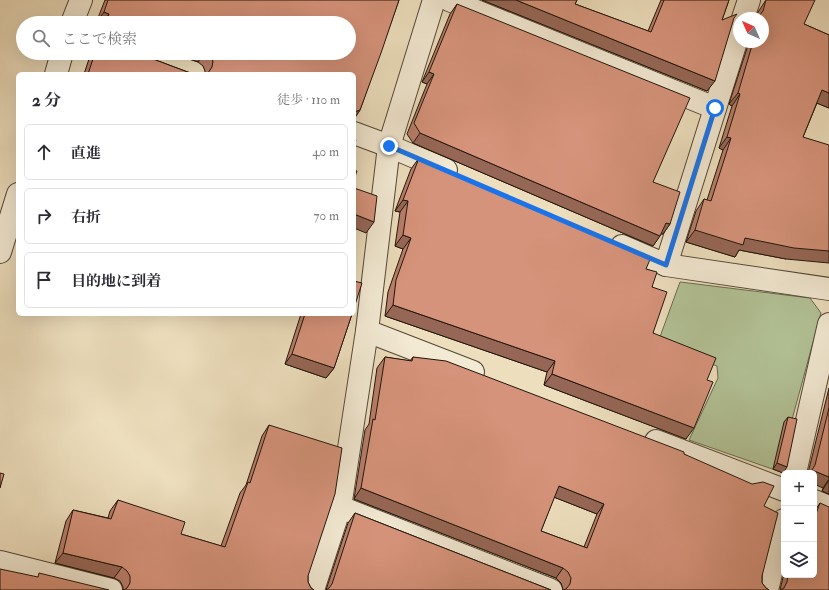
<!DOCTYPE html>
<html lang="ja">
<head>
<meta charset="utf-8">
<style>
  :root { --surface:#fff; --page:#f2f2f3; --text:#2b2b33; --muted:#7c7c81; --line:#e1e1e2 }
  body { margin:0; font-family:"IM FELL Double Pica","Noto Serif JP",serif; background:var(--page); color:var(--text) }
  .controls { position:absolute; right:12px; bottom:12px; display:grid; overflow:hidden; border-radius:6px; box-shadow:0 4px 16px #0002 }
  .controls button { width:36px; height:36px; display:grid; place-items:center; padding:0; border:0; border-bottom:1px solid var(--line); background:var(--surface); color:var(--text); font:20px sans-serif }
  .compass { position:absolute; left:733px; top:12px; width:36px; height:36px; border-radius:50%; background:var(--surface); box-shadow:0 4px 16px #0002; rotate:315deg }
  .stop { position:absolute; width:12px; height:12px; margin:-9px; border:3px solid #1a73e8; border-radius:50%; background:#fff }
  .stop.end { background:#1a73e8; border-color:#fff; box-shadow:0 1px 4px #0008 }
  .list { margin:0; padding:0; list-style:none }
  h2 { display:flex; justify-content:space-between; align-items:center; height:52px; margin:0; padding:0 16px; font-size:17px }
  h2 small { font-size:13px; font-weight:400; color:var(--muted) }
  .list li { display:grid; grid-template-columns:26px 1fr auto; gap:12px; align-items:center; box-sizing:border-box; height:56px; margin:0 8px 8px; padding:0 8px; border:1px solid var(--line); border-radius:6px }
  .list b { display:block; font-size:15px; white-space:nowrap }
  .list em { font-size:13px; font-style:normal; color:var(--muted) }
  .icon { flex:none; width:22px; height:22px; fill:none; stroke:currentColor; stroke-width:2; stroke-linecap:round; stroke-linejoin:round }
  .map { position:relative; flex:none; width:829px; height:590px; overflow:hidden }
  .search { position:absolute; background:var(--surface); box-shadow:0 4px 16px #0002; left:16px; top:16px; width:340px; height:44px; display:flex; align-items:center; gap:10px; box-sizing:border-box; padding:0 14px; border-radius:22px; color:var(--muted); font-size:15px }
  .panel { position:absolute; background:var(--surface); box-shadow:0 4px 16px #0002; left:16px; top:72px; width:340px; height:244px; border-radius:6px }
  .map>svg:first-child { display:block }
  .green { fill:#b2c296; stroke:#696c50 }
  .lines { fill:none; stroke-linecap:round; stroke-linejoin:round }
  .minor-casing { stroke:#534738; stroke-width:24 }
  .minor { stroke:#f3ead4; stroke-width:22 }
  .wall { fill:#b87e6a; stroke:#20150b; fill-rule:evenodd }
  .shaded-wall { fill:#966756; stroke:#20150b }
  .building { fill:#d6937b; stroke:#20150b; fill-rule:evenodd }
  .route { stroke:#1a73e8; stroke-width:5 }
</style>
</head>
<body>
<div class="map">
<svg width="829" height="590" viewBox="0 0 829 590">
  <rect width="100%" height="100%" fill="#eddebd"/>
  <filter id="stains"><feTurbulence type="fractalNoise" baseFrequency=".005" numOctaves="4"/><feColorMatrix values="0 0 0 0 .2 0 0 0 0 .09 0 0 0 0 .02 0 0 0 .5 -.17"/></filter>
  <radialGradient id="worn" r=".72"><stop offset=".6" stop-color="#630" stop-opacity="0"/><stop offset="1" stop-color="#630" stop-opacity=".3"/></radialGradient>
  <path class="green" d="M680,282L810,298L821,313L778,471L689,440L718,378L717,366L657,345Z"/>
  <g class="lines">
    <g class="minor-casing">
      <g id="minor">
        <path d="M449,0L715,108"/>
        <path d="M743,18L749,0"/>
        <path d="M72,23L81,0"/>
        <path d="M56,74L62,53"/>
        <path d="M354,133L389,146L446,170"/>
        <path d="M622,246L666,265L829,289"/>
        <path d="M0,252L18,194"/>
        <path d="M666,265L739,32"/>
        <path d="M367,331L473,372"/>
        <path d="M656,441L784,490"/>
        <path d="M795,473L829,324"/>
        <path d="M814,501L829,507"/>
        <path d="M340,507L551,590"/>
        <path d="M0,562L111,590"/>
        <path d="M313,590L340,507L367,331L389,146L434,0"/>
        <path d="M767,590L784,520"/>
      </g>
    </g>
    <use href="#minor" class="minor"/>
  </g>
  <g class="wall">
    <path d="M105,0H399L360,110L354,119V74H205V71L203,66L198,62L172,53H349V23H96Z"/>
    <path d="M482,0H577L575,4L648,31L661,0H729L722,20L707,91Z"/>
    <path d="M766,0L804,24L829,35V108L817,103L803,137L786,259L739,250L735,257L686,242L696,211L704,199L707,200L723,150L719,148L732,106L729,104L749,42H763V18H756L758,12Z"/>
    <path d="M457,4L653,182L670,224L663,234H661L653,246L413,143L407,134L427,84L422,82L450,14Z"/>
    <path d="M91,53H137L193,74H84Z"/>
    <path d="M419,158L646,269L652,287L653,333L707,380L686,439L544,385L547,372L385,316L388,292L403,249L395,246L400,212L395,211L411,169Z"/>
    <path d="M301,314H352L334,368L326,378L285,364Z"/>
    <path d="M385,357L410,361L413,357L684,454L764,506L762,583L766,588L769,590H563V589L561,583L556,578L354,499L365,430L369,424L377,368ZM554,497L597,514L584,547L541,531Z"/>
    <path d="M829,388V494L822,491L823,488L814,473H808Z"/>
    <path d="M788,417L783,473L773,469L784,422Z"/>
    <path d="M269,425L308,576V582L311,588L314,590H123V587L120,581L114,578L55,563L66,521L73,510L108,518L110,511L118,500L181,534L221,546L240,493L246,485L262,436Z"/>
    <path d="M820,503L829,590H780L784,573V575H814V512Z"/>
    <path d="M355,513L551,590H326L348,523Z"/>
  </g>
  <g class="shaded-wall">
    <path d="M482,0H516L715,81L707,91Z"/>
    <path d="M104,12L109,14L102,23H96Z"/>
    <path d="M172,53H204L198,62Z"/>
    <path d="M429,72L434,74L427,84L422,82Z"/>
    <path d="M822,90L829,93V108L814,102Z"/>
    <path d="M738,93L740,94L732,106L729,104Z"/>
    <path d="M360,110L354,119V112Z"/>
    <path d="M420,133L660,236L653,246L413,143Z"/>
    <path d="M727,137L731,138L723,150L719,148Z"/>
    <path d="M403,200L408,201L400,212L395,211Z"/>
    <path d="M354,214L374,222L366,233L354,228Z"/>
    <path d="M666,223L670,224L663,234L659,233Z"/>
    <path d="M695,230L829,251V263L786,259L739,250L735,257L686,242Z"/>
    <path d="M403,235L411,238L403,249L395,246Z"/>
    <path d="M393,305L555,361L547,372L385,316Z"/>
    <path d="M292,354L334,368L326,378L285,364Z"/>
    <path d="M552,374L694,428L686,439L544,385Z"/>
    <path d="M777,463L787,467L783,473L773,469Z"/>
    <path d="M812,470L829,477V479L823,488L814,484V473H810Z"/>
    <path d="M829,480V494L822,491Z"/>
    <path d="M559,486L604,504L597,514L551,496Z"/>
    <path d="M361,488L563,568L556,578L354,499Z"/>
    <path d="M63,553L122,567L114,578L55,563Z"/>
  </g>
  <g class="building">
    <path d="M108,0H399L381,53L360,110L354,112V74H206L208,73L212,67L213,61L210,56L207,53H349V23H106L109,14L104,12Z"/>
    <path d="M516,0H577L575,4L651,32L664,0H729L722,20L737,14L734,18L715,81Z"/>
    <path d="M766,0H815L804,24L829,35V93L822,90L803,137L829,145V251L794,248L745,238L743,245L695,230L704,199L711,201L731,138L727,137L740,94L738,93L753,42H763V18H759V16L763,11Z"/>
    <path d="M457,4L690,98L653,182L680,192L670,224L666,223L660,236L420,133L414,123L434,74L429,72Z"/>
    <path d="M95,53H137L193,74H88Z"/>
    <path d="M354,139L356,140L354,145Z"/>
    <path d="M419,158L651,257L646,269L657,272L652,287L667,292L653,333L716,358L707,380L713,382L694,428L552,374L555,361L393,305L396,280L411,238L403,235L408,201L403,200Z"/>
    <path d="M354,170L357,171L354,179Z"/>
    <path d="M354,188L377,196L374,222L354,214Z"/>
    <path d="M354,281L362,283L354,308Z"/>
    <path d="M305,314H352L334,368L292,354Z"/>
    <path d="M385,357L412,361L413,357L446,361L684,452V454L752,484L763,482L774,486L764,506L778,513L762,576V583L766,588L769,590H564L566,589L570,584L571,578L568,572L563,568L361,488L373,419L375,420ZM559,486L604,504L587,548L541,531Z"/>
    <path d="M829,408V477L812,470L815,465Z"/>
    <path d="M788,417L797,419L787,467L777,463Z"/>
    <path d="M269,425L342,448L335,494L308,576V582L311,588L314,590H124L127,588L130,583V576L127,571L122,567L63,553L73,510L111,519L118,500L185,522L181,534L225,547L248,482L250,483Z"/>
    <path d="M0,473L4,474L0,488Z"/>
    <path d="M820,503L829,507V590H780L784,588L787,582L788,575H814V519Z"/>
    <path d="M355,513L551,590H326L329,588L332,584Z"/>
    <path d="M0,569L38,577L39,573L109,590H0Z"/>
  </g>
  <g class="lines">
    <path class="route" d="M389,146L666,265L715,108"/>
  </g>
  <rect width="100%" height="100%" filter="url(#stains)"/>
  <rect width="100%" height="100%" fill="url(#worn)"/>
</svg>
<div class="controls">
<button>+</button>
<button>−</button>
<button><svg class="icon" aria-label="layers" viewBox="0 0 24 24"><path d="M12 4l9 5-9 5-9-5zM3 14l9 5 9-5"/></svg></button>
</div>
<svg class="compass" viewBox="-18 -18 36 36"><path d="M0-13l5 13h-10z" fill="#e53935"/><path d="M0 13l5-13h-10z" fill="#7c7c81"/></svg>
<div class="stop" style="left:715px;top:108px"></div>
<div class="stop end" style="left:389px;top:146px"></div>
<div class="search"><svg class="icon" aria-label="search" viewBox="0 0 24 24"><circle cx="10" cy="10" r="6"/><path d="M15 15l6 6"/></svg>ここで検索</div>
<section class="panel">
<h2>2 分<small>徒歩 · 110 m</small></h2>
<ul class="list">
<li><svg class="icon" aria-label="ahead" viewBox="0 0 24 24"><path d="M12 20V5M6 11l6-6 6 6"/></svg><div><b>直進</b></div><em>40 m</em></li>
<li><svg class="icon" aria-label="right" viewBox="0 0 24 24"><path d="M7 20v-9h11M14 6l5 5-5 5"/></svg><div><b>右折</b></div><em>70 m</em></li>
<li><svg class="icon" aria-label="arrive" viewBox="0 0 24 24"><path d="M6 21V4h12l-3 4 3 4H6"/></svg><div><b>目的地に到着</b></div></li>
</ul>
</section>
</div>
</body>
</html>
